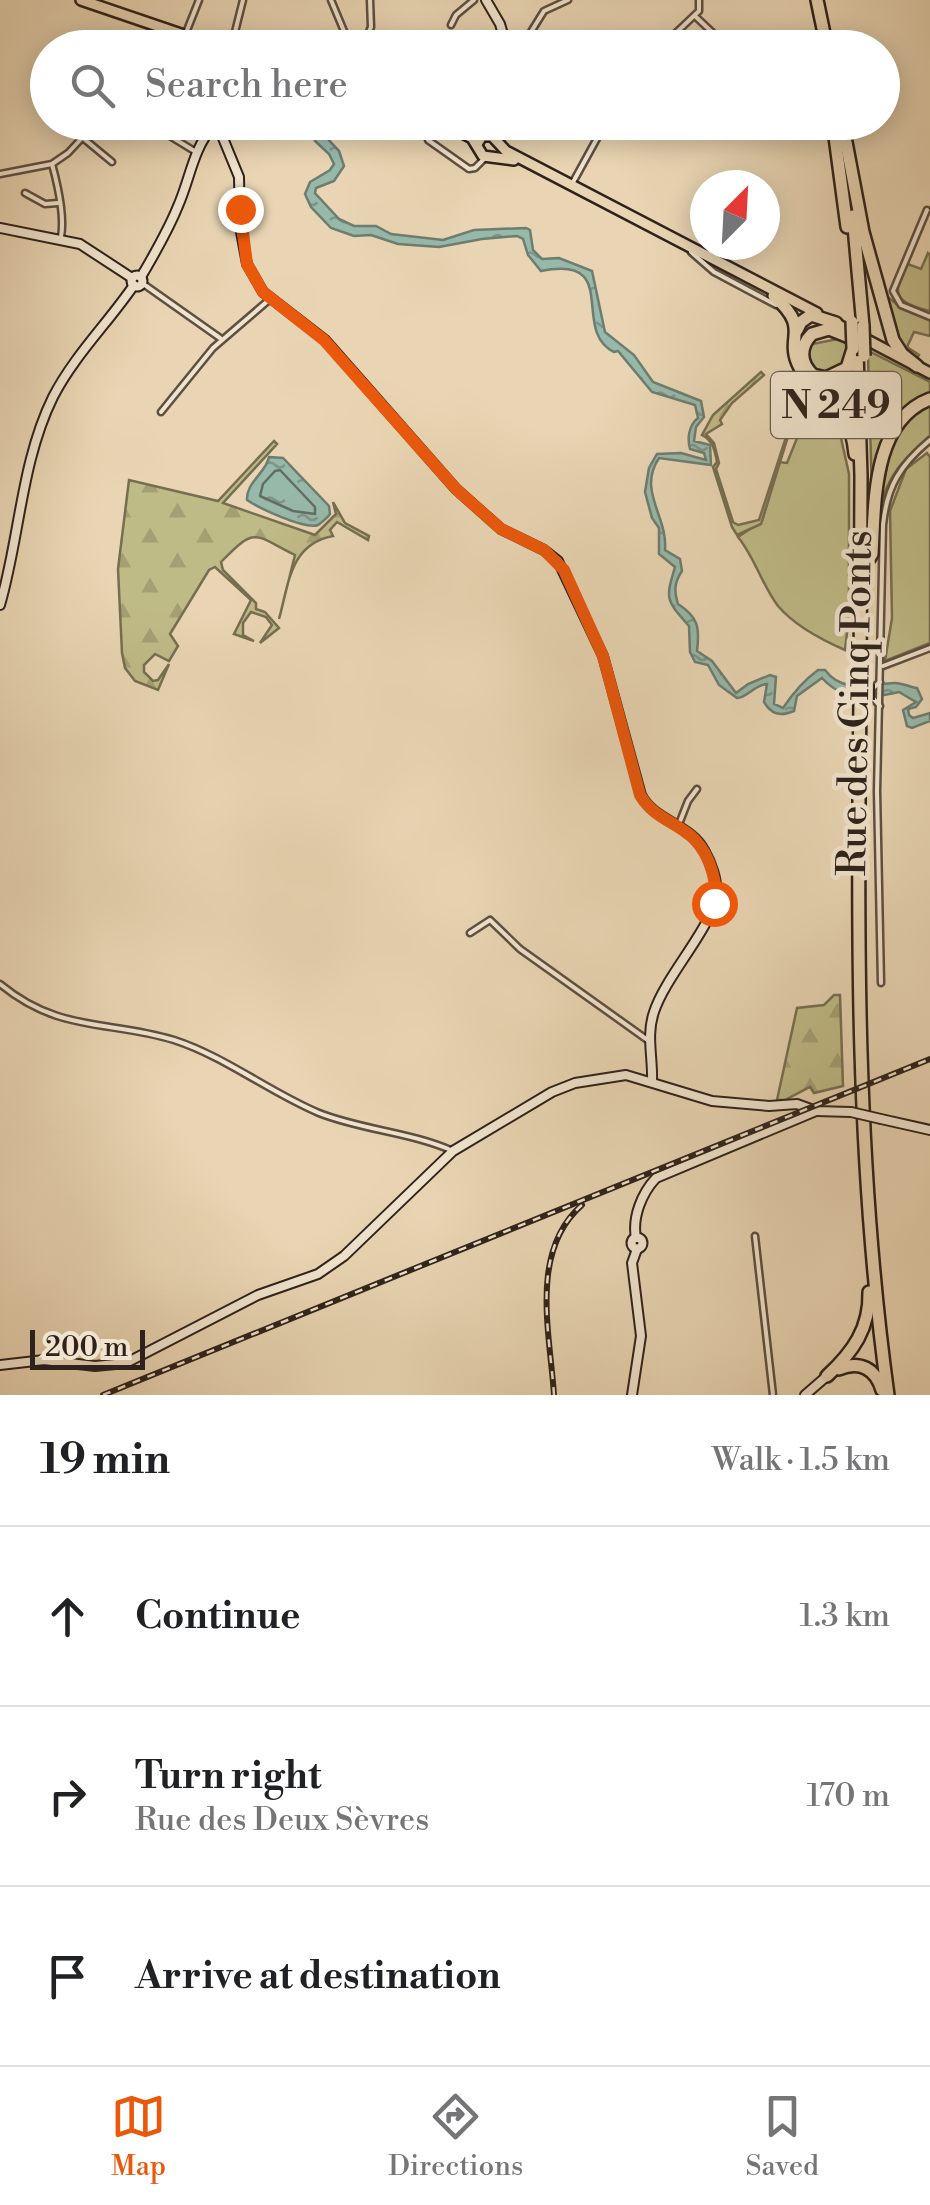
<!DOCTYPE html>
<html lang="en">
<head>
<meta charset="utf-8">
<style>
  :root { --surface:#fff; --page:#f2f2f2; --text:#202124; --muted:#757577; --line:#e0e0e0; --accent:#ea580c }
  body { margin:0; font-family:"Libre Bodoni",serif; background:var(--page); color:var(--text) }
  .compass { position:absolute; left:690px; top:170px; width:90px; height:90px; border-radius:50%; background:var(--surface); box-shadow:0 5px 25px #0003; rotate:24deg }
  .scale { position:absolute; left:30px; bottom:25px; width:115px; box-sizing:border-box; padding-left:10px; border:5px solid #2e221b; border-top:0; font-size:28px; line-height:35px; white-space:nowrap; color:#2e221b; -webkit-text-stroke:8px #f1e4ce; paint-order:stroke }
  .stop { position:absolute; width:30px; height:30px; margin:-22px; border:8px solid #ea580c; border-radius:50%; background:#fff }
  .stop.end { background:#ea580c; border-color:#fff; box-shadow:0 2px 10px #0008 }
  .list { margin:0; padding:0; list-style:none }
  h2 { display:flex; justify-content:space-between; align-items:center; height:130px; margin:0; padding:0 40px; font-size:42px }
  h2 small { font-size:32px; font-weight:400; color:var(--muted) }
  .list li { display:grid; grid-template-columns:65px 1fr auto; gap:30px; align-items:center; box-sizing:border-box; height:180px; padding:0 40px; border-top:2px solid var(--line) }
  .list b { display:block; font-size:38px; white-space:nowrap }
  .list p { margin:0; font-size:32px; white-space:nowrap; color:var(--muted) }
  .list em { font-size:32px; font-style:normal; color:var(--muted) }
  .icon { flex:none; width:55px; height:55px; fill:none; stroke:currentColor; stroke-width:2; stroke-linecap:round; stroke-linejoin:round }
  .map { position:relative; flex:none; width:930px; height:1395px; overflow:hidden }
  .search { position:absolute; background:var(--surface); box-shadow:0 5px 25px #0003; left:30px; right:30px; top:30px; height:110px; display:flex; align-items:center; gap:25px; box-sizing:border-box; padding:0 35px; border-radius:55px; color:var(--muted); font-size:38px }
  .sheet { height:670px; background:var(--surface) }
  nav { display:flex; justify-content:space-around; align-items:center; box-sizing:border-box; height:140px; border-top:2px solid var(--line); background:var(--surface); font-size:28px; color:var(--muted) }
  nav a { display:grid; justify-items:center; gap:5px }
  nav .on { color:var(--accent) }
  .map>svg:first-child { display:block }
  .grass { fill:#bfbb87; stroke:#766e51; stroke-width:2.5 }
  .forest { fill:url(#forest-firs); stroke:#766e51; stroke-width:2.5 }
  .water { fill:url(#water-ripples); stroke:#6d7d71; stroke-width:2.5 }
  .lines { fill:none; stroke-linecap:round; stroke-linejoin:round }
  .shore { stroke:#626e62; stroke-width:2.5 }
  .street-casing { stroke:#5d4f41; stroke-width:9 }
  .secondary-casing { stroke:#2e221b; stroke-width:12 }
  .primary-casing { stroke:#2e221b; stroke-width:14 }
  .highway-casing { stroke:#2e221b; stroke-width:16 }
  .street { stroke:#f1e4ce; stroke-width:4 }
  .secondary { stroke:#f1e4ce; stroke-width:8 }
  .primary { stroke:#e9d5b3; stroke-width:9 }
  .highway { stroke:#e9d5b3; stroke-width:11 }
  .rail-casing { stroke:#2e221b; stroke-width:6 }
  .rail { stroke:#f1e4ce; stroke-width:2.5; stroke-dasharray:8; stroke-linecap:butt }
  .secondary-bridge-casing { stroke:#2e221b; stroke-width:12; stroke-linecap:butt }
  .highway-bridge-casing { stroke:#2e221b; stroke-width:16; stroke-linecap:butt }
  .secondary-bridge { stroke:#f1e4ce; stroke-width:8 }
  .highway-bridge { stroke:#e9d5b3; stroke-width:11 }
  .route { stroke:#ea580c; stroke-width:12 }
  .labels { text-anchor:middle; stroke-width:9; stroke-linejoin:round; paint-order:stroke }
  .shield { fill:#f1e4ce; stroke:#685c51; stroke-width:2.5 }
  .shield-label { font-size:38px; font-weight:bold; fill:#2e221b }
  .street-label { font-size:40px; fill:#2e221b; stroke:#f1e4ce }
</style>
</head>
<body>
<div class="map">
<svg width="930" height="1395" viewBox="0 0 930 1395">
  <defs>
    <pattern id="forest-firs" width="22" height="20" patternUnits="userSpaceOnUse" patternTransform="scale(2.5)"><rect width="22" height="20" fill="#bfbb87"/><path d="M5 1l3.5 6h-7zM16 11l3.5 6h-7z" fill="#a4a074"/></pattern>
    <pattern id="water-ripples" width="26" height="14" patternUnits="userSpaceOnUse" patternTransform="scale(2.5)"><rect width="26" height="14" fill="#97b9aa"/><path d="M2 4q2-2 4 0t4 0M15 11q2-2 4 0t4 0" fill="none" stroke="#7c968a"/></pattern>
  </defs>
  <rect width="100%" height="100%" fill="#e9d5b3"/>
  <filter id="stains"><feTurbulence type="fractalNoise" baseFrequency=".002" numOctaves="4"/><feColorMatrix values="0 0 0 0 .2 0 0 0 0 .09 0 0 0 0 .02 0 0 0 .5 -.17"/></filter>
  <radialGradient id="worn" r=".72"><stop offset=".6" stop-color="#630" stop-opacity="0"/><stop offset="1" stop-color="#630" stop-opacity=".3"/></radialGradient>
  <g class="grass">
    <path d="M928,253L930,255V311C896,303 891,295 905,263L921,269Z"/>
    <path d="M889,298L900,307L930,319V336L914,332L907,347L919,355L916,360L930,369L899,349L885,302Z"/>
    <path d="M843,338L930,382V396L902,413L872,494L868,355C849,362 828,380 810,366L807,345Z"/>
    <path d="M814,396L839,429L849,474V616L845,650C822,640 795,626 778,606C762,585 755,558 738,537L762,521L779,462L787,463Z"/>
    <path d="M930,402V436C903,461 890,471 879,509L891,444L900,424Z"/>
    <path d="M927,453L930,457V643L885,661L892,618L890,511L906,469Z"/>
  </g>
  <g class="forest">
    <path d="M761,372L764,375L732,403L720,420L722,424L706,434L714,443L719,463L716,469L733,522L738,525L759,520L788,431L789,433L761,524L737,535L732,527L713,467L717,462C715,451 713,440 702,435L713,415Z"/>
    <path d="M274,441L277,444L223,503L315,535L336,514L333,502L345,523L369,536L368,540L337,522L330,530L333,536C290,544 289,583 279,619L295,555C254,535 257,525 221,562L223,570L256,603V609L265,612L279,628L260,643L272,625L266,617L251,612L243,623V635L254,641L234,634L251,600L215,567L209,570L170,634L178,646L169,661L155,654L144,665V672L153,681L158,680L169,664L158,690L135,681L125,668L122,653L118,569L129,480L218,501Z"/>
    <path d="M834,995H840L843,1086L814,1093L810,1087L785,1100H777L797,1008L824,1005Z"/>
  </g>
  <g class="water">
    <path d="M315,123H325V136L339,151L344,166L334,181L316,188L315,193L339,219L354,226H376L391,234L443,240L474,230L526,228L530,230L533,250L542,259L559,258L592,271L605,332L634,355L653,382L701,401L704,417L696,427L694,441L710,445L711,465L659,458C637,491 668,516 665,550L680,559L682,571C674,583 674,591 678,604C698,617 700,627 697,651L712,661L736,693L748,684L770,675L776,677L774,704L783,708C793,693 803,681 818,670H825C842,693 868,685 893,683C901,682 909,687 917,688L922,699L916,707L908,709L909,715L913,718L930,713V721L912,728L907,726L903,710L916,702L899,692C869,699 844,702 822,678L797,696L794,711C780,717 771,714 764,702L767,684C754,685 747,698 737,698L719,685L708,665L695,662L690,652L689,626C666,600 665,600 675,567L659,554V528L652,518L645,492L649,468L657,454L681,453L706,460L704,453L690,449C687,438 689,425 698,418L695,405L652,392L618,351L614,352C570,331 622,254 541,271L528,255L523,239L517,236L482,239L439,247L398,244L371,235L354,236L331,228L311,207L305,194L310,182L330,170L334,164L329,154L315,141Z"/>
    <path d="M269,457L283,458L329,506L330,514C329,516 320,524 318,525C305,530 259,508 247,500C246,482 266,473 269,457Z"/>
  </g>
  <g class="lines">
    <path class="shore" d="M280,470L315,507V514L293,511L260,496L263,484L275,471Z"/>
    <g class="street-casing">
      <g id="street">
        <path d="M331,0L351,48"/>
        <path d="M696,17L729,48"/>
        <path d="M451,25L456,15L474,0"/>
        <path d="M627,43L632,48"/>
        <path d="M99,48L102,46"/>
        <path d="M180,48L199,0"/>
        <path d="M231,48L243,0"/>
        <path d="M362,48L371,27L370,0"/>
        <path d="M496,48L506,44"/>
        <path d="M521,48L544,11L568,0"/>
        <path d="M660,48L699,11V0"/>
        <path d="M147,122L196,152"/>
        <path d="M583,122L601,132"/>
        <path d="M83,138L112,162"/>
        <path d="M428,140L469,169L475,168L484,159"/>
        <path d="M52,164C58,186 65,215 61,237"/>
        <path d="M0,174L52,164L68,153L97,122"/>
        <path d="M572,184L606,122"/>
        <path d="M25,193L45,204L58,203"/>
        <path d="M927,210L893,291L901,305L930,317"/>
        <path d="M691,252L714,272L776,305"/>
        <path d="M142,283L220,338"/>
        <path d="M161,412L213,348L270,299"/>
        <path d="M883,666L930,648"/>
        <path d="M880,682L872,689V697L880,706"/>
        <path d="M854,697V689"/>
        <path d="M679,824L688,801L697,789"/>
        <path d="M470,933L490,920L520,949L649,1041"/>
        <path d="M881,983L877,791L883,525C887,486 900,465 930,440"/>
        <path d="M0,984C59,1033 109,1020 174,1040C226,1057 269,1092 319,1113C362,1130 410,1132 453,1151"/>
        <path d="M755,1236L773,1395"/>
      </g>
    </g>
    <g class="secondary-casing">
      <g id="secondary">
        <path d="M486,0L500,24L507,48"/>
        <path d="M218,126L239,177L240,227L247,264L263,292L325,340L456,489L501,529L544,550L558,561L603,656L641,795C654,821 690,824 704,850C711,862 718,881 716,895C712,928 666,975 654,1012C646,1035 653,1058 652,1081"/>
        <path d="M485,135L493,122"/>
        <path d="M0,228L80,244L132,278"/>
        <circle cx="137" cy="281" r="5.5"/>
        <path d="M141,277C155,253 168,231 178,206C190,179 193,149 213,126"/>
        <path d="M0,605C20,536 21,462 53,397C74,356 108,323 134,285"/>
        <path d="M881,1119L930,1130"/>
        <circle cx="637" cy="1243" r="5.5"/>
        <path d="M636,1238C632,1217 642,1193 656,1178L816,1111"/>
        <path d="M0,1365L44,1360L95,1366L126,1363L258,1295L318,1274L344,1256L453,1151L552,1092L575,1083L626,1075L712,1101L769,1106L797,1104L816,1111L851,1112"/>
        <path d="M632,1395L641,1336L632,1263L637,1249"/>
        <path d="M805,1395L827,1376"/>
      </g>
    </g>
    <g class="primary-casing">
      <g id="primary">
        <path d="M81,0L222,48"/>
        <path d="M442,122L472,138L483,156L514,160"/>
        <path d="M477,144L482,136H492L506,151L817,313"/>
        <path d="M831,321L930,373"/>
      </g>
    </g>
    <g class="highway-casing">
      <g id="highway">
        <path d="M817,0L827,48"/>
        <path d="M833,122L847,227"/>
        <path d="M842,137L846,142L863,232L893,340L902,354L917,366"/>
        <path d="M853,216L863,326"/>
        <path d="M774,296C813,331 783,336 800,368C819,403 850,399 855,454"/>
        <path d="M797,330L801,322L811,315L836,323"/>
        <path d="M849,337L829,329L812,334C799,347 800,363 813,375L826,378L847,368L853,349"/>
        <path d="M857,352L861,476L860,684"/>
        <path d="M869,559L872,554C875,503 872,421 930,399"/>
        <path d="M860,700C857,933 856,1164 888,1395"/>
        <path d="M839,1369C860,1360 876,1369 882,1390"/>
        <path d="M827,1376C853,1352 870,1328 869,1292"/>
      </g>
    </g>
    <use href="#street" class="street"/>
    <use href="#secondary" class="secondary"/>
    <use href="#primary" class="primary"/>
    <use href="#highway" class="highway"/>
    <g class="rail-casing">
      <g id="rail">
        <path d="M103,1395L930,1059"/>
        <path d="M554,1395C550,1333 529,1251 582,1205"/>
      </g>
    </g>
    <use href="#rail" class="rail"/>
    <g class="secondary-bridge-casing">
      <path id="secondary-bridge" d="M851,1112L881,1119"/>
    </g>
    <g class="highway-bridge-casing">
      <g id="highway-bridge">
        <path d="M852,322L853,349"/>
        <path d="M863,326L864,356"/>
        <path d="M867,700V684"/>
      </g>
    </g>
    <use href="#secondary-bridge" class="secondary-bridge"/>
    <use href="#highway-bridge" class="highway-bridge"/>
  </g>
  <g class="lines">
    <path class="route" d="M240,209L247,264L263,292L324,340L456,489L501,529L544,550L564,570L603,656L640,795C660,829 697,820 712,871C715,882 717,891 714,903"/>
  </g>
  <g class="labels">
    <rect class="shield" x="771" y="372" width="130" height="66" rx="8"/>
    <g class="shield-label">
      <text x="836" y="418">N 249</text>
    </g>
    <g class="street-label">
      <text transform="translate(854 703) rotate(-89)" y="14">Rue des Cinq Ponts</text>
    </g>
  </g>
  <rect width="100%" height="100%" filter="url(#stains)"/>
  <rect width="100%" height="100%" fill="url(#worn)"/>
</svg>
<svg class="compass" viewBox="-18 -18 36 36"><path d="M0-13l5 13h-10z" fill="#e53935"/><path d="M0 13l5-13h-10z" fill="#757577"/></svg>
<div class="scale">200 m</div>
<div class="stop" style="left:714px;top:903px"></div>
<div class="stop end" style="left:240px;top:209px"></div>
<div class="search"><svg class="icon" aria-label="search" viewBox="0 0 24 24"><circle cx="10" cy="10" r="6"/><path d="M15 15l6 6"/></svg>Search here</div>
</div>
<section class="sheet">
<h2>19 min<small>Walk · 1.5 km</small></h2>
<ul class="list">
<li><svg class="icon" aria-label="ahead" viewBox="0 0 24 24"><path d="M12 20V5M6 11l6-6 6 6"/></svg><div><b>Continue</b></div><em>1.3 km</em></li>
<li><svg class="icon" aria-label="right" viewBox="0 0 24 24"><path d="M7 20v-9h11M14 6l5 5-5 5"/></svg><div><b>Turn right</b><p>Rue des Deux Sèvres</p></div><em>170 m</em></li>
<li><svg class="icon" aria-label="arrive" viewBox="0 0 24 24"><path d="M6 21V4h12l-3 4 3 4H6"/></svg><div><b>Arrive at destination</b></div></li>
</ul>
</section>
<nav>
<a class="on"><svg class="icon" aria-label="map" viewBox="0 0 24 24"><path d="M3 6l6-2 6 2 6-2v14l-6 2-6-2-6 2zM9 4v14M15 6v14"/></svg>Map</a>
<a><svg class="icon" aria-label="directions" viewBox="0 0 24 24"><path d="M12 3l9 9-9 9-9-9zM9 14v-3h6M13 9l2 2-2 2"/></svg>Directions</a>
<a><svg class="icon" aria-label="saved" viewBox="0 0 24 24"><path d="M7 4h10v16l-5-4-5 4z"/></svg>Saved</a>
</nav>
</body>
</html>
